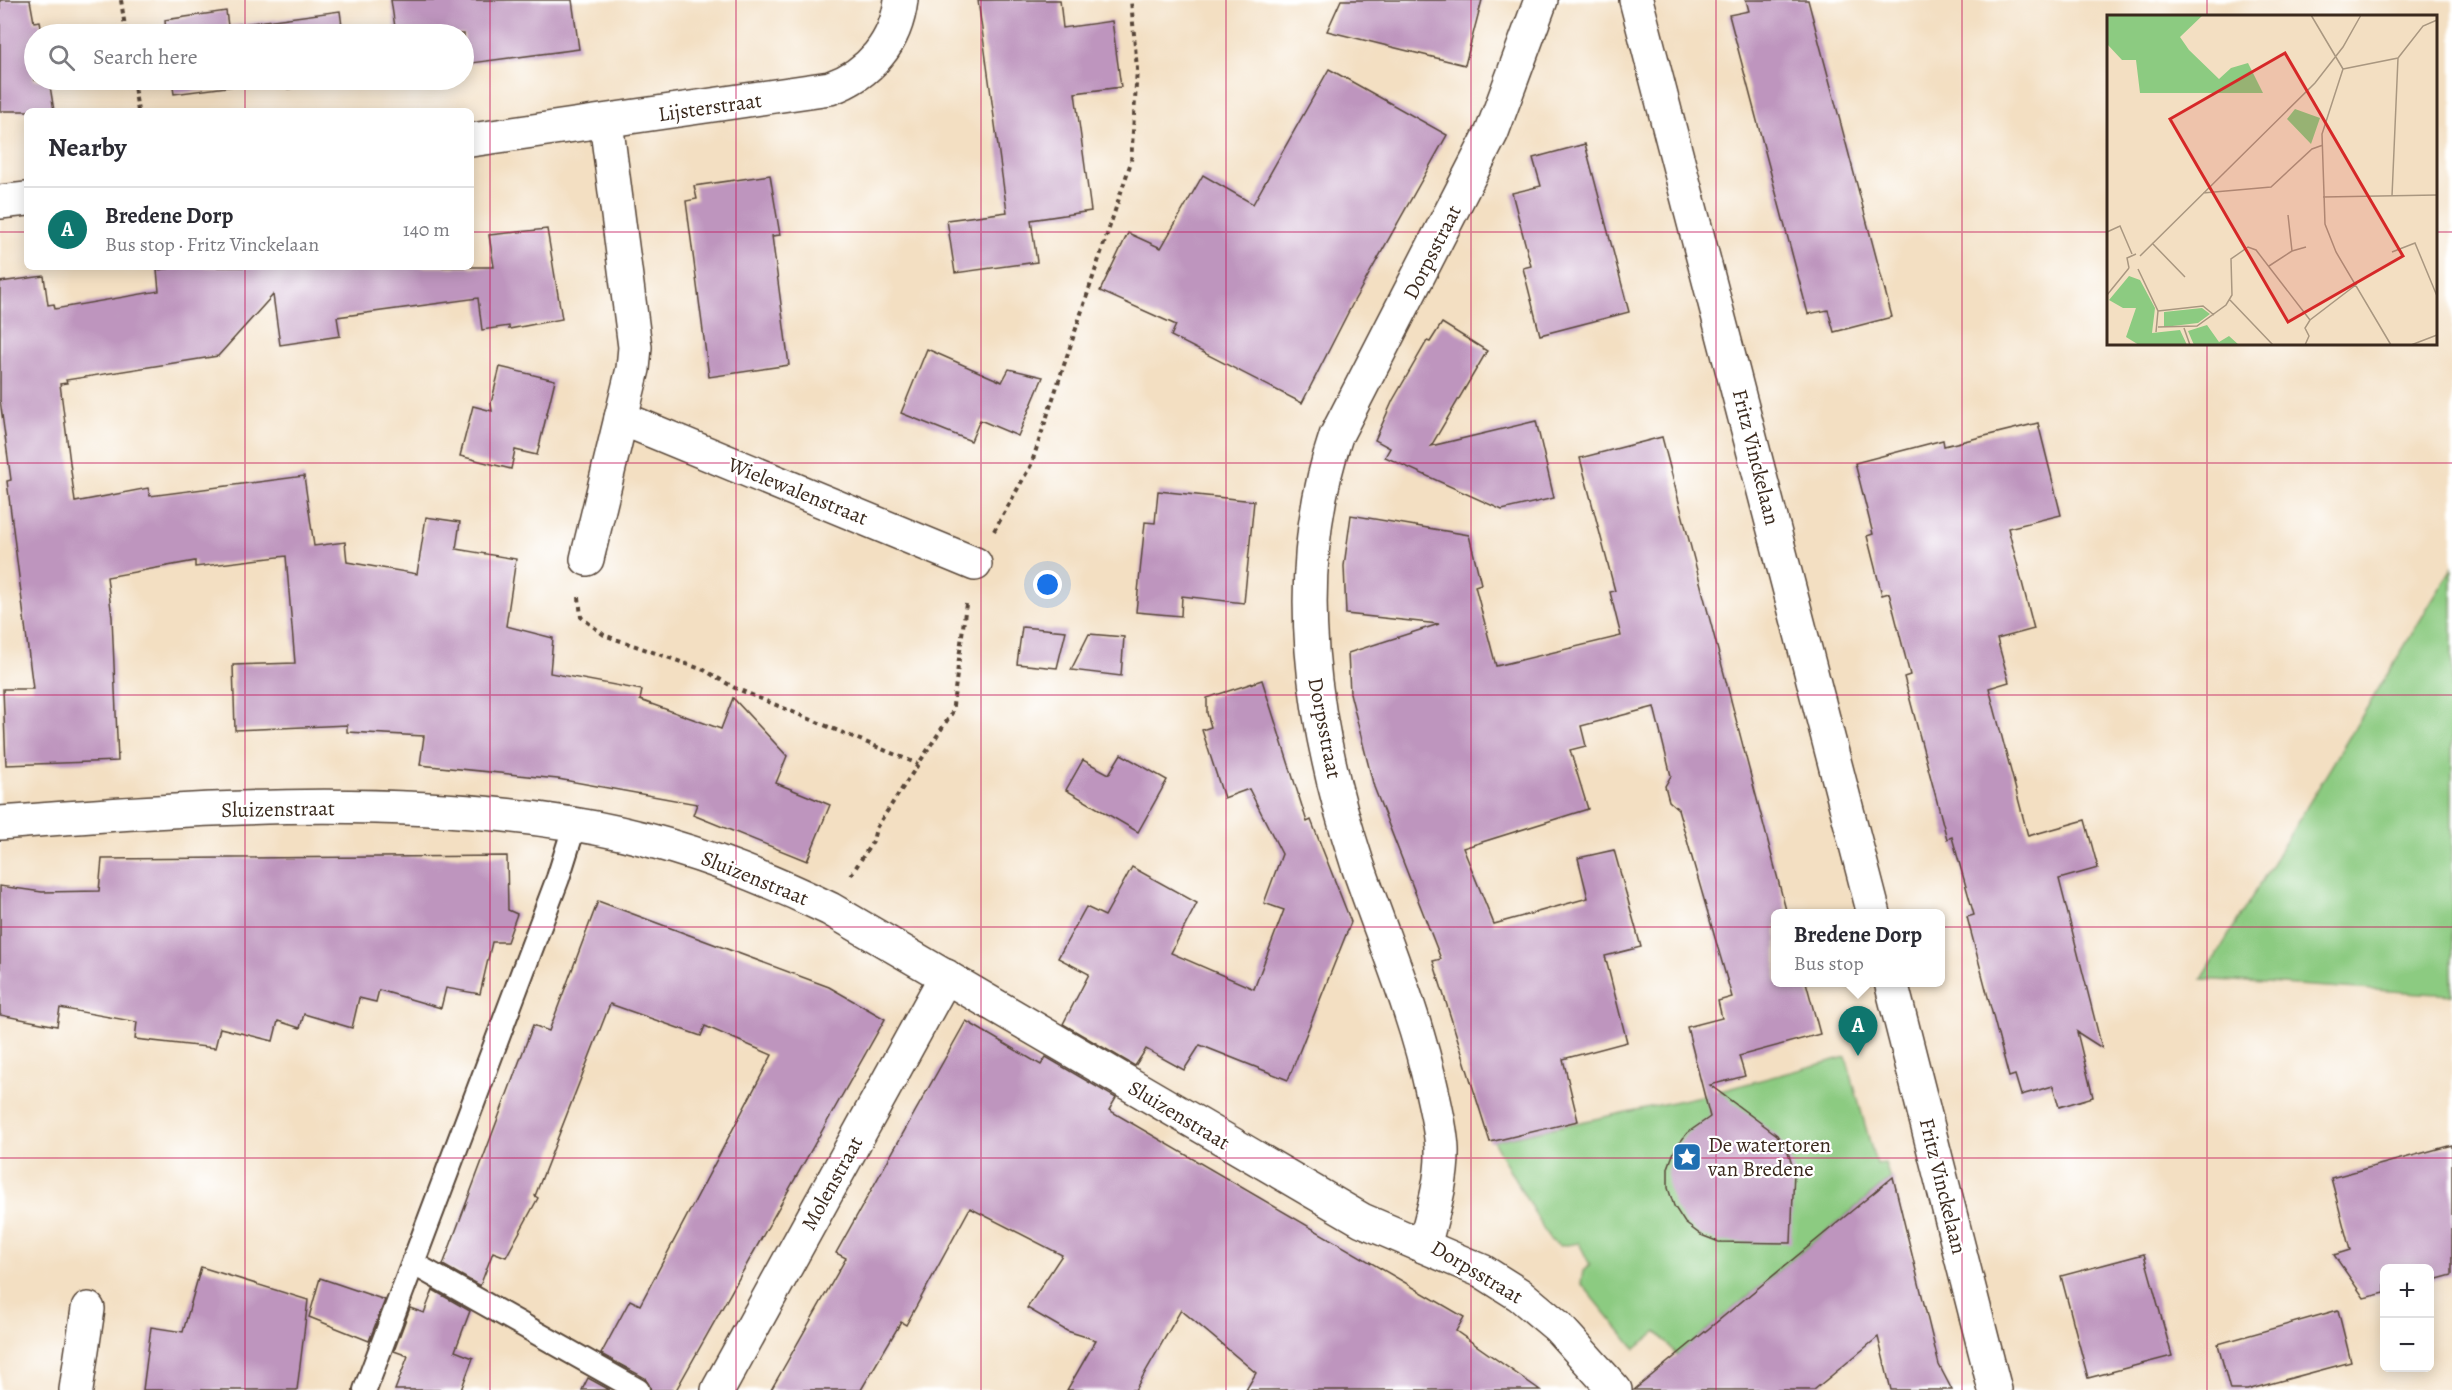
<!DOCTYPE html>
<html lang="en">
<head>
<meta charset="utf-8">
<style>
  :root { --surface:#fff; --page:#f7f7f7; --text:#2b2b33; --muted:#7c7c81; --line:#e1e1e2; --accent:#0f766e }
  body { margin:0; font-family:Alegreya,serif; background:var(--page); color:var(--text) }
  .controls { position:absolute; right:18px; bottom:18px; display:grid; overflow:hidden; border-radius:9px; box-shadow:0 3px 15px #0003 }
  .controls button { width:54px; height:54px; display:grid; place-items:center; padding:0; border:0; border-bottom:2px solid var(--line); background:var(--surface); color:var(--text); font:30px sans-serif }
  .you { position:absolute; left:1048px; top:585px; width:21px; height:21px; margin:-15px; border:4px solid #fff; border-radius:50%; background:#1a73e8; box-shadow:0 0 0 9px #1a73e833 }
  .badge { display:grid; place-items:center; width:39px; height:39px; border-radius:50%; background:var(--accent); color:#fff; font-size:20px; font-weight:700 }
  .pin { position:absolute; translate:-50% -50px; filter:drop-shadow(0 2px 3px #0008) }
  .pin::after { content:''; position:absolute; top:32px; width:21px; height:18px; background:inherit; clip-path:polygon(0 0,100% 0,50% 100%) }
  .popup { position:absolute; left:1771px; top:909px; width:174px; height:78px; box-sizing:border-box; display:grid; place-content:center; border-radius:9px; background:var(--surface); filter:drop-shadow(0 2px 4px #0005); font-size:20px; white-space:nowrap; color:var(--muted) }
  .popup b { font-size:22px; color:var(--text) }
  .popup::after { content:''; position:absolute; left:50%; top:100%; margin-left:-12px; border:12px solid transparent; border-top-color:var(--surface) }
  .list { margin:0; padding:0; list-style:none }
  h2 { display:flex; justify-content:space-between; align-items:center; height:78px; margin:0; padding:0 24px; font-size:26px }
  h2 small { font-size:20px; font-weight:400; color:var(--muted) }
  .list li { display:grid; grid-template-columns:39px 1fr auto; gap:18px; align-items:center; box-sizing:border-box; height:84px; padding:0 24px; border-top:2px solid var(--line) }
  .list b { display:block; font-size:22px; white-space:nowrap }
  .list p { margin:0; font-size:20px; white-space:nowrap; color:var(--muted) }
  .list em { font-size:20px; font-style:normal; color:var(--muted) }
  .icon { flex:none; width:33px; height:33px; fill:none; stroke:currentColor; stroke-width:2; stroke-linecap:round; stroke-linejoin:round }
  .map { position:relative; flex:none; width:2452px; height:1390px; overflow:hidden }
  .search { position:absolute; background:var(--surface); box-shadow:0 3px 15px #0003; left:24px; top:24px; width:450px; height:66px; display:flex; align-items:center; gap:15px; box-sizing:border-box; padding:0 21px; border-radius:33px; color:var(--muted); font-size:22px }
  .panel { position:absolute; background:var(--surface); box-shadow:0 3px 15px #0003; left:24px; top:108px; width:450px; height:162px; border-radius:9px }
  .map>svg:first-child { display:block }
  .green { fill:#8ccb81; stroke:#647a50; stroke-width:1.5 }
  .building { fill:#be95be }
  .lines { fill:none; stroke-linecap:round; stroke-linejoin:round }
  .lane-casing { stroke:#574537; stroke-width:26 }
  .street-casing { stroke:#574537; stroke-width:36 }
  .secondary-casing { stroke:#574537; stroke-width:36 }
  .path { stroke:#574537; stroke-width:4; stroke-dasharray:4.5 4.5; stroke-linecap:butt }
  .lane { stroke:#fff; stroke-width:22 }
  .street { stroke:#fff; stroke-width:33 }
  .secondary { stroke:#fff; stroke-width:33 }
  .grid { fill:none; stroke:#c2185b; stroke-width:1.5; stroke-opacity:0.55 }
  .labels { text-anchor:middle; stroke-width:4.5; stroke-linejoin:round; paint-order:stroke }
  .street-label { font-size:21px; fill:#3b2a1e; stroke:#fff }
  .poi-label { font-size:21px; fill:#3b2a1e; stroke:#fff; text-anchor:start }
  .inset-road { fill:none; stroke:#a99780; stroke-width:1.5 }
  .view { fill:#d62828; fill-opacity:0.15; stroke:#d62828; stroke-width:3 }
  .inset-edge { fill:none; stroke:#3b2a1e; stroke-width:3 }
</style>
</head>
<body>
<div class="map">
<svg width="2452" height="1390" viewBox="0 0 2452 1390">
  <rect width="100%" height="100%" fill="#fff"/>
  <filter id="ink" filterUnits="userSpaceOnUse"><feTurbulence type="fractalNoise" baseFrequency=".0167" numOctaves="2"/><feDisplacementMap in="SourceGraphic" scale="12" xChannelSelector="R" yChannelSelector="G"/><feConvolveMatrix kernelMatrix="1 2 1 2 8 2 1 2 1" color-interpolation-filters="sRGB"/></filter>
  <filter id="wash" filterUnits="userSpaceOnUse"><feTurbulence type="fractalNoise" baseFrequency=".008" numOctaves="4" result="noise"/><feDisplacementMap in="SourceGraphic" scale="24" xChannelSelector="R" yChannelSelector="G"/><feGaussianBlur stdDeviation="1.35" result="paint"/><feColorMatrix in="noise" values="0 0 0 0 0 0 0 0 0 0 0 0 0 0 0 0 0 1.4 0 .05"/><feComposite in="paint" operator="in"/></filter>
  <g filter="url(#wash)">
    <rect width="100%" height="100%" fill="#f3dfc2"/>
    <g class="green">
      <path d="M2452,568V995L2202,979Z"/>
      <path d="M1846,1057L1876,1164L1885,1163L1890,1179L1677,1355L1657,1331L1635,1349L1581,1283L1583,1271L1590,1265L1579,1243L1560,1246L1550,1240L1493,1141L1705,1095Z"/>
    </g>
    <g id="blocks">
      <g class="building">
        <path d="M0,0H30L34,22L40,21L42,34H34V80H49L54,111H0Z"/>
        <path d="M391,0H572L579,49L464,64V34H396Z"/>
        <path d="M978,0H1060L1063,28L1112,21L1121,87L1075,93L1091,211L1031,220L1037,262L955,273L947,220L1007,212Z"/>
        <path d="M1341,0H1482L1465,65L1327,31Z"/>
        <path d="M1746,0H1808L1892,317L1834,332L1828,310L1808,314L1729,15L1749,11Z"/>
        <path d="M226,11L228,26L340,11L343,34H166L165,20Z"/>
        <path d="M1329,69L1447,135L1354,301L1302,403L1171,336L1176,325L1100,291L1128,233L1161,248L1203,175L1253,204Z"/>
        <path d="M172,80H280L174,94Z"/>
        <path d="M287,80H349L288,89Z"/>
        <path d="M1585,144L1629,312L1540,335L1523,268L1531,266L1512,193L1541,186L1533,158Z"/>
        <path d="M770,175L780,235L772,236L789,365L709,377L686,201L697,199L694,186Z"/>
        <path d="M547,229L562,319L509,329V326L482,330L478,298L337,317L340,336L280,345L273,295L218,356L66,380L67,383L60,384L75,502L148,488L150,496L304,476L314,546L345,542L347,562L417,574L426,517L460,522L456,549L516,559L506,626L553,638L550,673L642,690L640,700L721,729L733,698L787,756L776,783L830,805L807,861L693,815L697,804L558,779L420,765L424,736L347,732V725L235,730L233,665L295,663L286,556L195,567V561L107,577L112,617L118,761L6,765L3,689H33L7,481L11,480L0,400V282L44,276L48,305L54,304L55,309L159,291L157,270L181,267H494L489,235Z"/>
        <path d="M1442,323L1487,351L1431,446L1536,421L1554,498L1502,510L1385,457L1390,448L1375,440L1393,400L1427,341L1430,342Z"/>
        <path d="M927,349L1002,382L1009,369L1043,377L1018,436L980,420L971,441L901,413Z"/>
        <path d="M500,367L555,380L537,455L515,450L511,469L460,456L473,406L492,411L491,403Z"/>
        <path d="M2038,423L2061,515L2008,528L2034,629L1997,639L2009,682L1989,688L2028,836L2085,820L2098,868L2059,879L2102,1048L2077,1032L2093,1097L2059,1107L2053,1086L2021,1095L2015,1075L2009,1077L1967,917L1974,915L1952,837L1947,839L1904,677L1910,675L1889,593L1882,595L1867,536L1873,534L1855,463L1943,440L1944,446Z"/>
        <path d="M1662,437L1787,914H1776V982H1806L1820,1034L1739,1056L1745,1076L1710,1085L1777,1135L1788,1152L1794,1171L1791,1243L1719,1242L1701,1235L1685,1223L1674,1206L1668,1188V1168L1675,1149L1687,1133L1710,1117L1687,1027L1722,1018L1718,1001L1732,997L1678,809L1669,801L1665,786L1671,776L1654,707L1581,726L1586,746L1570,750L1588,809L1463,848L1494,924L1588,898L1578,858L1614,850L1641,947L1605,956L1627,1042L1563,1059L1578,1121L1490,1142L1433,961L1441,959L1374,787L1350,693L1348,653L1439,624L1346,614L1344,566L1351,515L1469,535L1481,584L1475,586L1496,666L1621,636L1610,592L1615,591L1580,458Z"/>
        <path d="M1158,491L1254,501L1244,603L1182,596L1181,616L1136,612L1145,522L1155,523Z"/>
        <path d="M1022,627L1066,631L1057,668L1017,664Z"/>
        <path d="M1089,634L1124,637L1121,676L1071,670Z"/>
        <path d="M1262,680L1307,822L1311,820L1351,922L1288,1080L1200,1045L1184,1070L1146,1049L1135,1066L1063,1024L1089,974L1058,958L1086,907L1105,916L1132,867L1197,903L1171,953L1254,989L1284,910L1264,903L1282,854L1249,789L1224,798L1202,730L1211,727L1207,713V698Z"/>
        <path d="M1121,754L1167,780L1138,832L1066,790L1083,760L1109,774Z"/>
        <path d="M507,856L508,910L517,914L507,942H492L480,994L446,988L441,1008L379,990L376,1002L359,998L352,1028L304,1014L300,1028L278,1021L273,1041L220,1028L215,1048L135,1039L137,1022L60,1008L57,1026L0,1015V886L42,892L99,891L102,859Z"/>
        <path d="M598,901L829,987L885,1019L676,1390H651L645,1378L601,1354L630,1300L640,1305L772,1055L705,1026L701,1036L610,1004L535,1196L538,1198L506,1257L493,1252L480,1286L443,1265L533,1025L549,1031Z"/>
        <path d="M966,1021L1041,1065L1046,1057L1116,1098L1109,1110L1464,1317L1456,1331L1540,1390H1246L1256,1373L1181,1310L1135,1390H1067L1096,1340L1067,1331L1027,1308L1062,1255L970,1208L906,1325L901,1322L861,1390H771L846,1258L836,1253Z"/>
        <path d="M2452,1145V1275L2430,1281V1269H2385V1293L2364,1298L2334,1255L2350,1250L2331,1178Z"/>
        <path d="M1893,1177L1939,1365L1952,1390H1891L1878,1337L1814,1390H1634Z"/>
        <path d="M2144,1254L2172,1356L2088,1378L2061,1276Z"/>
        <path d="M201,1267L308,1300L297,1390H143L151,1327L183,1332Z"/>
        <path d="M320,1278L385,1300L369,1341L309,1317Z"/>
        <path d="M433,1290L470,1311L455,1351L473,1358L461,1390H395L408,1356L394,1351L410,1308L424,1313Z"/>
        <path d="M2338,1310L2351,1362L2247,1390H2230L2218,1344Z"/>
        <path d="M588,1378L610,1390H582Z"/>
      </g>
    </g>
  </g>
  <g filter="url(#ink)">
    <use href="#blocks" fill-opacity="0" stroke="#574537" stroke-width="1.5"/>
    <g class="lines">
      <g class="lane-casing">
        <g id="lane">
          <path d="M414,1264L638,1390"/>
          <path d="M365,1390L558,878L575,824"/>
        </g>
      </g>
      <g class="street-casing">
        <g id="street">
          <path d="M606,122L635,347L633,369L621,418"/>
          <path d="M471,140L830,88C870,74 896,42 901,0"/>
          <path d="M0,202L27,199"/>
          <path d="M587,559L621,418L975,564"/>
          <path d="M1424,1246C1432,1215 1443,1181 1442,1149C1441,1129 1436,1110 1432,1091C1415,1012 1383,939 1357,863C1312,726 1289,576 1336,436L1492,132L1541,0"/>
          <path d="M76,1390L88,1309"/>
          <path d="M718,1390L946,976"/>
        </g>
      </g>
      <g class="secondary-casing">
        <g id="secondary">
          <path d="M1636,0L1874,914"/>
          <path d="M0,823C190,808 384,794 573,824C662,838 750,870 830,909L1362,1220L1482,1271L1520,1295L1557,1326L1615,1390"/>
          <path d="M1891,982L1995,1390"/>
        </g>
      </g>
      <g class="path">
        <path d="M121,0L126,34"/>
        <path d="M133,80L138,111"/>
        <path d="M994,531L1031,465L1131,162L1137,69L1131,0"/>
        <path d="M579,597L581,617L604,635L704,670L735,688L918,764"/>
        <path d="M851,875L873,841L876,828L952,713L966,604"/>
      </g>
      <use href="#lane" class="lane"/>
      <use href="#street" class="street"/>
      <use href="#secondary" class="secondary"/>
    </g>
  </g>
  <path class="grid" d="M245,0V34M490,0V1390M736,0V1390M981,0V1390M1226,0V1390M1471,0V1390M1716,0V1390M1962,0V1390M2207,0V16M245,80V111M0,232H27M471,232H2108M2436,232H2452M245,267V1390M2207,344V1390M0,463H2452M0,695H2452M0,927H2452M0,1158H2452"/>
  <defs>
    <g id="sight-square" transform="scale(1.5)"><rect x="-9" y="-9" width="18" height="18" rx="4" fill="#1f6fb2" stroke="#fff"/><path d="M0-6L1.8-2.2L6-1.7L2.9 1.2L3.7 5.4L0 3.3L-3.7 5.4L-2.9 1.2L-6-1.7L-1.8-2.2Z" fill="#fff"/></g>
  </defs>
  <g fill-rule="evenodd">
    <use href="#sight-square" x="1687" y="1157"/>
  </g>
  <g class="labels">
    <g class="street-label">
      <text transform="translate(710 107) rotate(-8)" y="7">Lijsterstraat</text>
      <text transform="translate(1432 252) rotate(-63)" y="7">Dorpsstraat</text>
      <text transform="translate(1756 457) rotate(76)" y="7">Fritz Vinckelaan</text>
      <text transform="translate(798 491) rotate(22)" y="7">Wielewalenstraat</text>
      <text transform="translate(1325 728) rotate(79)" y="7">Dorpsstraat</text>
      <text transform="translate(278 809) rotate(-1)" y="7">Sluizenstraat</text>
      <text transform="translate(755 878) rotate(22)" y="7">Sluizenstraat</text>
      <text transform="translate(1179 1115) rotate(31)" y="7">Sluizenstraat</text>
      <text transform="translate(832 1183) rotate(-61)" y="7">Molenstraat</text>
      <text transform="translate(1943 1186) rotate(76)" y="7">Fritz Vinckelaan</text>
      <text transform="translate(1477 1272) rotate(31)" y="7">Dorpsstraat</text>
    </g>
    <g class="poi-label">
      <text x="1708" y="1152">De watertoren<tspan x="1708" dy="24">van Bredene</tspan></text>
    </g>
  </g>
  <g transform="translate(2107 15)">
    <rect width="330" height="330" fill="#f3dfc2"/>
    <path d="M0,0H96L73,22L82,35L112,64L124,53L141,48L156,78H33L29,45H15L0,29ZM188,94L213,103L204,129L180,104ZM22,261L33,265L48,293L45,318L73,315L80,330H32L19,322L29,293H16L2,285ZM95,293L103,299L91,308L57,312V297ZM100,310L112,327L122,321L132,330H87L81,316Z" fill="#8ccb81"/>
    <path class="inset-road" d="M204,0L236,54M236,54L215,119L218,209L229,237L284,330M236,54L291,43L316,11L330,5M96,178L164,172L205,134L216,130M285,181L291,43M216,182L330,180M181,200L185,236L199,232M0,217L13,211L25,239M45,228L78,262M285,237L308,228L330,281M33,241L208,68L236,32L254,0M162,251L185,236M22,253L20,243L29,239M31,254L51,296L49,317M0,280L22,253M123,285L166,330M51,296L96,291L107,300M51,312L90,311L119,290L125,280L124,244L141,232L149,235L203,305M77,313L83,330M198,330L202,321L198,313L203,305L250,269M304,330L330,320"/>
    <path class="view" d="M178,38L296,241L181,307L63,104Z"/>
    <rect width="330" height="330" class="inset-edge"/>
  </g>
</svg>
<div class="controls">
<button>+</button>
<button>−</button>
</div>
<div class="you"></div>
<div class="pin badge" style="left:1858px;top:1056px">A</div>
<div class="popup"><b>Bredene Dorp</b>Bus stop</div>
<div class="search"><svg class="icon" aria-label="search" viewBox="0 0 24 24"><circle cx="10" cy="10" r="6"/><path d="M15 15l6 6"/></svg>Search here</div>
<section class="panel">
<h2>Nearby<small></small></h2>
<ul class="list">
<li><span class="badge">A</span><div><b>Bredene Dorp</b><p>Bus stop · Fritz Vinckelaan</p></div><em>140 m</em></li>
</ul>
</section>
</div>
</body>
</html>
